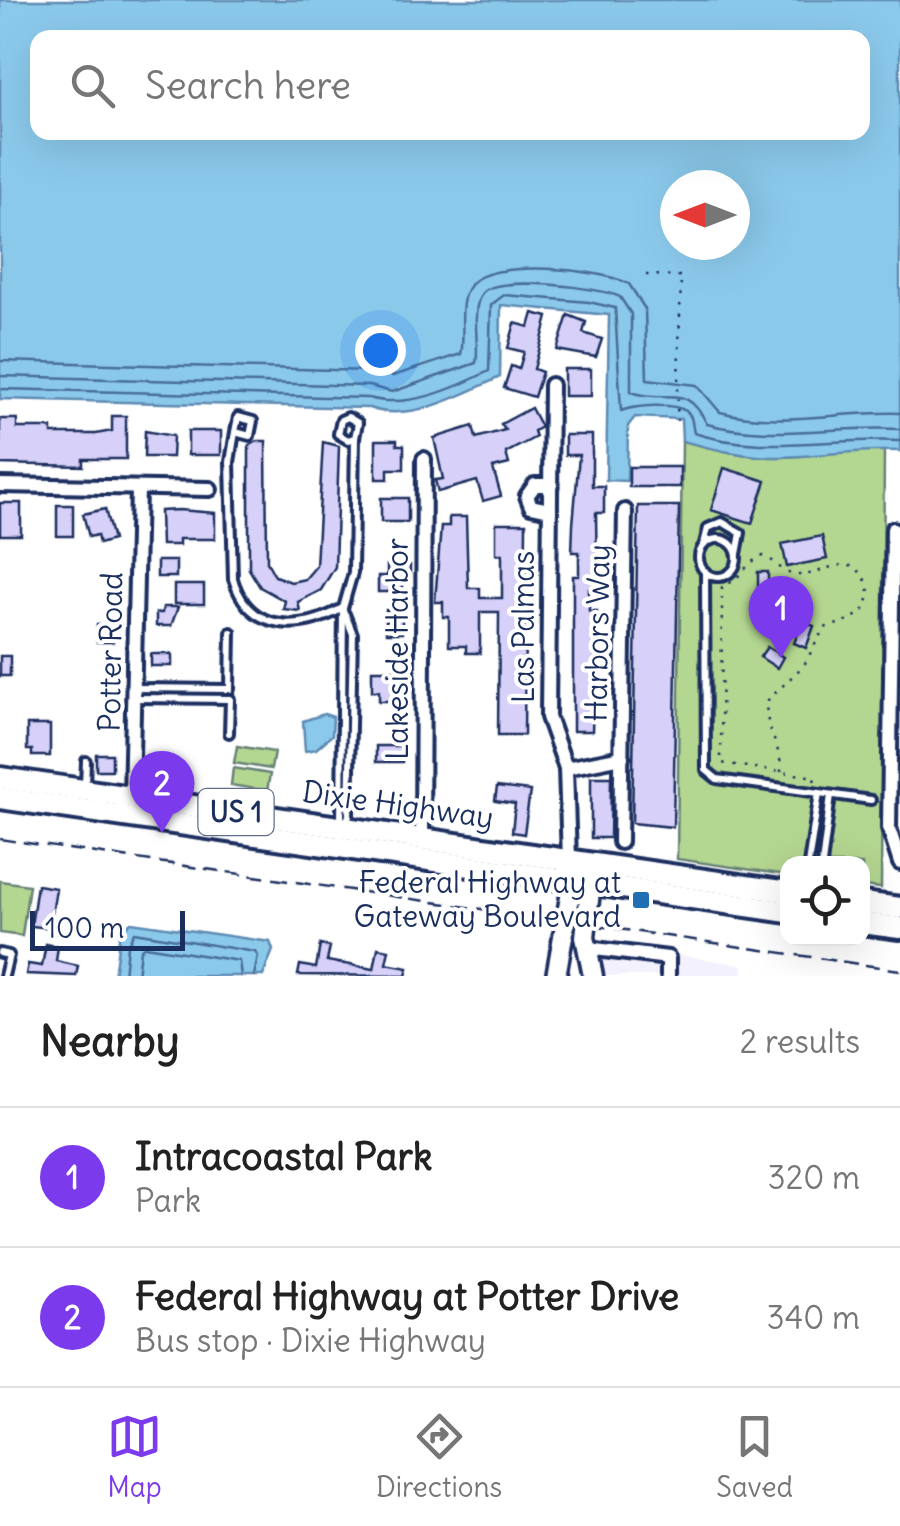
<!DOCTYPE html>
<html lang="en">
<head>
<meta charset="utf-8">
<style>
  :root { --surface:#fff; --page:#f6f6f6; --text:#222; --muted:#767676; --line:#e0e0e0; --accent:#7c3aed }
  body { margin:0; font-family:Delius,sans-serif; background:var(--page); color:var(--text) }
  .controls { position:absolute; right:30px; bottom:30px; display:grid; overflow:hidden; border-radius:20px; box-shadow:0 10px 40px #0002 }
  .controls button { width:90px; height:90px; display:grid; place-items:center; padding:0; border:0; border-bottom:2px solid var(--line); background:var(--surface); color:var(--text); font:50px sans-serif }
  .compass { position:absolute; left:660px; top:170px; width:90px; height:90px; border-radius:50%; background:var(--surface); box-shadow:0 10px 40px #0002; rotate:270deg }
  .scale { position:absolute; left:30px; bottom:25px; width:155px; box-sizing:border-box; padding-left:10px; border:5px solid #1b2f5e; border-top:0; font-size:28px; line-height:35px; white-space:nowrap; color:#1b2f5e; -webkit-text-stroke:8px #fff; paint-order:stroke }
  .you { position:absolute; left:380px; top:350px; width:35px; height:35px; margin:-25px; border:8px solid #fff; border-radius:50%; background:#1a73e8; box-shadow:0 0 0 15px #1a73e833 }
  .badge { display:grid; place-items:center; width:65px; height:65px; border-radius:50%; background:var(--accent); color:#fff; font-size:32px; font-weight:700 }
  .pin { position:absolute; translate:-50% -82px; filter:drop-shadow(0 2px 5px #0008) }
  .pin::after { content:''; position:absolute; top:52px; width:35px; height:30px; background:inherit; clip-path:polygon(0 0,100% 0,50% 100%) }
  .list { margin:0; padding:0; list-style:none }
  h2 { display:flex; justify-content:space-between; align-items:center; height:130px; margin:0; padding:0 40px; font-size:42px }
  h2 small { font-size:32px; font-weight:400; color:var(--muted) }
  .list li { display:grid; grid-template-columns:65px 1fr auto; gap:30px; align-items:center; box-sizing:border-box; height:140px; padding:0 40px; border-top:2px solid var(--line) }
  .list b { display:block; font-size:38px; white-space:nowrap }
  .list p { margin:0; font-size:32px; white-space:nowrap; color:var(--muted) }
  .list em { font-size:32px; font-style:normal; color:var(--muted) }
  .icon { flex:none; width:55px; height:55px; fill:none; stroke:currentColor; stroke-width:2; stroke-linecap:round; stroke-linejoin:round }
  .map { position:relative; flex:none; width:900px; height:976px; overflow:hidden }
  .search { position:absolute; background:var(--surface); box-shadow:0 10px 40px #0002; left:30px; right:30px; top:30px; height:110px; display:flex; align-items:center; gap:25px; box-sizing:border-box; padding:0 35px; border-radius:20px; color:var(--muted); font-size:38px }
  .sheet { height:410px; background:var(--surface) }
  nav { display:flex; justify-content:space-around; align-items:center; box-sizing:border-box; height:140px; border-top:2px solid var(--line); background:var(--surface); font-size:28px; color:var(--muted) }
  nav a { display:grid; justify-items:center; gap:5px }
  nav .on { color:var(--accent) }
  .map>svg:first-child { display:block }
  .built { fill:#f3f1fd }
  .green { fill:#b3d690; stroke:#678277; stroke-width:2.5 }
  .water { fill:#8bc9eb; stroke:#5e8bb3; stroke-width:2.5; fill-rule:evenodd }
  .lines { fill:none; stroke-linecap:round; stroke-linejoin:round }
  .shore { stroke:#486d96; stroke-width:2.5 }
  .building { fill:#d7d1f9; stroke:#1b2f5e; stroke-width:2.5 }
  .lane-casing { stroke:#1b2f5e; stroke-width:14 }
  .street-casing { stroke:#1b2f5e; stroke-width:20 }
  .secondary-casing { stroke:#1b2f5e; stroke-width:25 }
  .primary-casing { stroke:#1b2f5e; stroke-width:28 }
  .path { stroke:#1b2f5e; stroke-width:2.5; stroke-dasharray:2.5 8; stroke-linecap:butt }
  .lane { stroke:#fff; stroke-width:6 }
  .street { stroke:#fff; stroke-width:12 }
  .secondary { stroke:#fff; stroke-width:18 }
  .primary { stroke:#fff; stroke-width:20 }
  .rail { stroke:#1b2f5e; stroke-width:2.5; stroke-dasharray:15 8; stroke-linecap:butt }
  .poi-dot { fill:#1f6fb2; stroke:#fff; stroke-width:4 }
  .labels { text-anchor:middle; stroke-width:8; stroke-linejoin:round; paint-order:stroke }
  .shield { fill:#fff; stroke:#5f6d8e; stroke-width:2.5 }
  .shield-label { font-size:28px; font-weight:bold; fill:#1b2f5e }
  .street-label { font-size:30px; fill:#1b2f5e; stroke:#fff }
  .poi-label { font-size:30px; fill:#1b2f5e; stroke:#fff; text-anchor:end }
</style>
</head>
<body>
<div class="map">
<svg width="900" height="976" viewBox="0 0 900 976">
  <rect width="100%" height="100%" fill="#fff"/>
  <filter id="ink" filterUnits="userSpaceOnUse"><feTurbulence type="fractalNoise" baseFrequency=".01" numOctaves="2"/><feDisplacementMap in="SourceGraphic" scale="20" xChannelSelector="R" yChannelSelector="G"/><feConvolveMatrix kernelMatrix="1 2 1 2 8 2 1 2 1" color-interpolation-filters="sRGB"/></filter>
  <g filter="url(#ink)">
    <path class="built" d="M602,943L743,965L742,976H604Z"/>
    <g class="green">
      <path d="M682,441C714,449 748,458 782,457C816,456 849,449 884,450L881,888L863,886L862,864H788L787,875L677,859Z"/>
      <path d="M237,746L274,752L271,769L234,763Z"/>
      <path d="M233,768L270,774L267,791L231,785Z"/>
      <path d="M0,881L29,885L22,936L0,933Z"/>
    </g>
    <g class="water">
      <path d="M0,0H900V451C860,449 822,456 782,457C748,458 714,449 682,441L681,419L635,417L628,426L627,481L606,480L609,315L501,305L500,377C462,395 410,423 369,408L0,399ZM38,38H862V132H38ZM735,185V245H675V185Z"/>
      <path d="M324,714L333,717L332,735L316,749L305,751L303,721Z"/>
      <path d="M131,922L270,942L273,950L263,976H114L120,931Z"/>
    </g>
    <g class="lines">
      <g class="shore">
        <path d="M0,361L370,371L393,376L461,354C466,332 456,304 470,285C490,258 602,269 629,284L645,309L647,379L697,385L720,412C778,427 841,411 900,413"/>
        <path d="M0,376L369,386L392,392L476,363C480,343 470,311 482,293C496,275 600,287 620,297L631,314V392C669,405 685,380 707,424C771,441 835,425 900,429"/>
        <path d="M0,389L369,398C408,409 453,389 489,371L491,305L504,295L589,302L615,308L621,411C634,406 673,402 686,411C693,415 692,426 694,433C762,455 830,437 900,441"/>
        <path d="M124,976L127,946L134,932L255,952L258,956L254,976"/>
        <path d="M137,976L140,950L145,946L239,961L241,976"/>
      </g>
    </g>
    <g class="building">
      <path d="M533,313L548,317L534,369L542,372L534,397L504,388L511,366L519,369L524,352L508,348L515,323L529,327Z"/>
      <path d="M568,315L586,322L583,333L602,339L596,357L557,350Z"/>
      <rect x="564" y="369" width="27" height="27"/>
      <path d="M531,408L541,427L534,431L536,437L506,453L509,464L493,468L501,496L483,501L477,481L438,492L435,480L443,479L434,438L473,426L476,438L505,430L501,424Z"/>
      <path d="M112,416H126V459H83V466L0,464V419H17V428H52V434H96L112,431Z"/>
      <path d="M145,431L173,436L172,457H144Z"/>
      <rect x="188" y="431" width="33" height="24"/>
      <path d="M565,435H592V486H604V513H596L597,589H589V611H597L592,731H573V576H579V552H572L573,525L579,455H565Z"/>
      <path d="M376,440H397V445H404V469H388V479H376Z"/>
      <path d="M258,441H266L267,562L275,576L291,582L305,579L316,566L323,442L339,446L335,567L321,590L298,602L300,611L283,609L285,601L260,587L249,569V445Z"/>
      <rect x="629" y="467" width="51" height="20"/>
      <path d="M724,468L766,481L752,523L711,510Z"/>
      <rect x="381" y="498" width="27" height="24"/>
      <rect x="0" y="503" width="21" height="32"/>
      <rect x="57" y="505" width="16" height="31"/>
      <path d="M638,506H679L673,827L632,823Z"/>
      <path d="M105,509L113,540L99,544L97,535L89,537L83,514Z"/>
      <path d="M179,510L215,513V539H179V545H161L160,511Z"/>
      <path d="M449,517H466L468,588H480V598H502V554H496V523H526L524,735H498L499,612H480V653H466V646H449V617H443V602H435L441,526H449Z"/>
      <path d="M822,536L827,559L787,567L782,544Z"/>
      <rect x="157" y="561" width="19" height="16"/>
      <path d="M387,565H410V576H403V592H378V576H387Z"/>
      <rect x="758" y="572" width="10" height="19"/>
      <rect x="174" y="585" width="30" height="19"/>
      <path d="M163,607H178L171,626H156V613H162Z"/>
      <rect x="386" y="610" width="16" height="23"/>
      <path d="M803,622L814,626L806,648L794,643Z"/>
      <rect x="97" y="625" width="16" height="17"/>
      <path d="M767,647L783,657L777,668L760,657Z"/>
      <rect x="151" y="654" width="21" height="12"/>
      <rect x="0" y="656" width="10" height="20"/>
      <path d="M372,670H397V701H379V691H372Z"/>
      <path d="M27,725H50V756H32V750H27Z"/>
      <rect x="376" y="746" width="26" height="16"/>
      <rect x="96" y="754" width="16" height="16"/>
      <path d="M591,777H611L610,838H591Z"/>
      <path d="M497,787L530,791L524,834L512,832L515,804L495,801Z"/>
      <path d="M37,885L56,888L50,928L31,926Z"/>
      <path d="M46,944L58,947L56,961L78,966L76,976L26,974L28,964L42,966Z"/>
      <path d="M320,945L330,947L327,961L374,969L378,948L389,950L386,964L408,968L406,976L298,975L300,965L316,968Z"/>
    </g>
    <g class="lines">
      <g class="lane-casing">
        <g id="lane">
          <path d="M235,432L238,417L253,421L250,436L235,432L230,462L233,579C250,634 301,631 343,608"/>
          <circle cx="718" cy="558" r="19"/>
          <path d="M704,544L708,528L722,522L741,533L737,554"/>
          <path d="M705,571L706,770L717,779L871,800"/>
          <path d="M135,688L230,689L231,632"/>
          <path d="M135,698L230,699L229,733"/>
          <path d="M85,784L86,761"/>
          <path d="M341,823L343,608L353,573L355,438L348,440L338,434L341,420L348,417L358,423L355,438"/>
          <path d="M344,824L349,816L353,634L345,614"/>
          <path d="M808,864L819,793"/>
          <path d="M822,864L831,795"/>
          <path d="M0,953L9,955L4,976"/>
        </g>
      </g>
      <g class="street-casing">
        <g id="street">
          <path d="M551,385L548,717L566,768L569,860"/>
          <path d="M0,485L210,489"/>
          <path d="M550,510L531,506L527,496L535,485H551"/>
          <path d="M893,529L889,828L900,863"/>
          <path d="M566,768L622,757"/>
          <path d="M131,801L138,488"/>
          <path d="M422,839L424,459"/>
          <path d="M620,842L625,511"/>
          <path d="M587,948L668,958V976"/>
        </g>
      </g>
      <g class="secondary-casing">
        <g id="secondary">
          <path d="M592,873L585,937L593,976"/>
          <path d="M556,976L570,897V868"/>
        </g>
      </g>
      <g class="primary-casing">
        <g id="primary">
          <path d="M0,778L788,892"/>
          <path d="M0,798L788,912"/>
          <path d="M862,903L900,908"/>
          <path d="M862,923L900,928"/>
        </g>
      </g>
      <g class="path">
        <path d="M646,275L681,276L677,421"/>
        <path d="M781,772C782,746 763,727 767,701L804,665L824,628L849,621L864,610C869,600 871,589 865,579C847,549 821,577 798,575C782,575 777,561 764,556C747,560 742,579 722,587L721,763L815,777L814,782"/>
      </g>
      <use href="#lane" class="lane"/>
      <use href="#street" class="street"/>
      <use href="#secondary" class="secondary"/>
      <use href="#primary" class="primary"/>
      <path class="rail" d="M0,839L900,970"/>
    </g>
  </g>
  <rect class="poi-dot" x="631" y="890" width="20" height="20" rx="5"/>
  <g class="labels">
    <rect class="shield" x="198.5" y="789" width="75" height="46" rx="8"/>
    <g class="shield-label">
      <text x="236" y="822">US 1</text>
    </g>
    <g class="street-label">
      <text transform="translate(524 627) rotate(-90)" y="10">Las Palmas</text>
      <text transform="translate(598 633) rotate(-89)" y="10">Harbors Way</text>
      <text transform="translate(398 649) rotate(-90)" y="10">Lakeside Harbor</text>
      <text transform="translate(111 652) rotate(-89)" y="10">Potter Road</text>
      <text transform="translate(398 805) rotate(8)" y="10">Dixie Highway</text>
    </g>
    <g class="poi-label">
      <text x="621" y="893">Federal Highway at<tspan x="621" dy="34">Gateway Boulevard</tspan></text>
    </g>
  </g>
</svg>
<div class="controls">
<button><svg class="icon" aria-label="locate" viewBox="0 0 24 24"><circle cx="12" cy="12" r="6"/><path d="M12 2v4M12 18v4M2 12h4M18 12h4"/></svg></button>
</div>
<svg class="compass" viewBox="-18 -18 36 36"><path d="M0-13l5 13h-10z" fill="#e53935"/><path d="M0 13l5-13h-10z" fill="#767676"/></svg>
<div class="scale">100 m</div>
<div class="you"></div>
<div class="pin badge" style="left:781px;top:658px">1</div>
<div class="pin badge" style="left:162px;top:833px">2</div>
<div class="search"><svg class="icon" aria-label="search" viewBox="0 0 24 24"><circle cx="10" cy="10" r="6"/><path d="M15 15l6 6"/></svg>Search here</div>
</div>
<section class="sheet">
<h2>Nearby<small>2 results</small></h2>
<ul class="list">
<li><span class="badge">1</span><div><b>Intracoastal Park</b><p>Park</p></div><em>320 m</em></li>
<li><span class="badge">2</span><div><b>Federal Highway at Potter Drive</b><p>Bus stop · Dixie Highway</p></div><em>340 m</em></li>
</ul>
</section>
<nav>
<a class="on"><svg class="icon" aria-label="map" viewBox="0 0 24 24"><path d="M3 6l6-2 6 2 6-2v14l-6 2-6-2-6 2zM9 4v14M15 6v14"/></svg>Map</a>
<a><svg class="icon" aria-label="directions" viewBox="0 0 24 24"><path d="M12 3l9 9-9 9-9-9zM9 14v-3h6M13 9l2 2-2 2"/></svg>Directions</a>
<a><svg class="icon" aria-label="saved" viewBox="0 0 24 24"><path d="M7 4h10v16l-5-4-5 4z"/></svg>Saved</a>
</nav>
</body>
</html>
